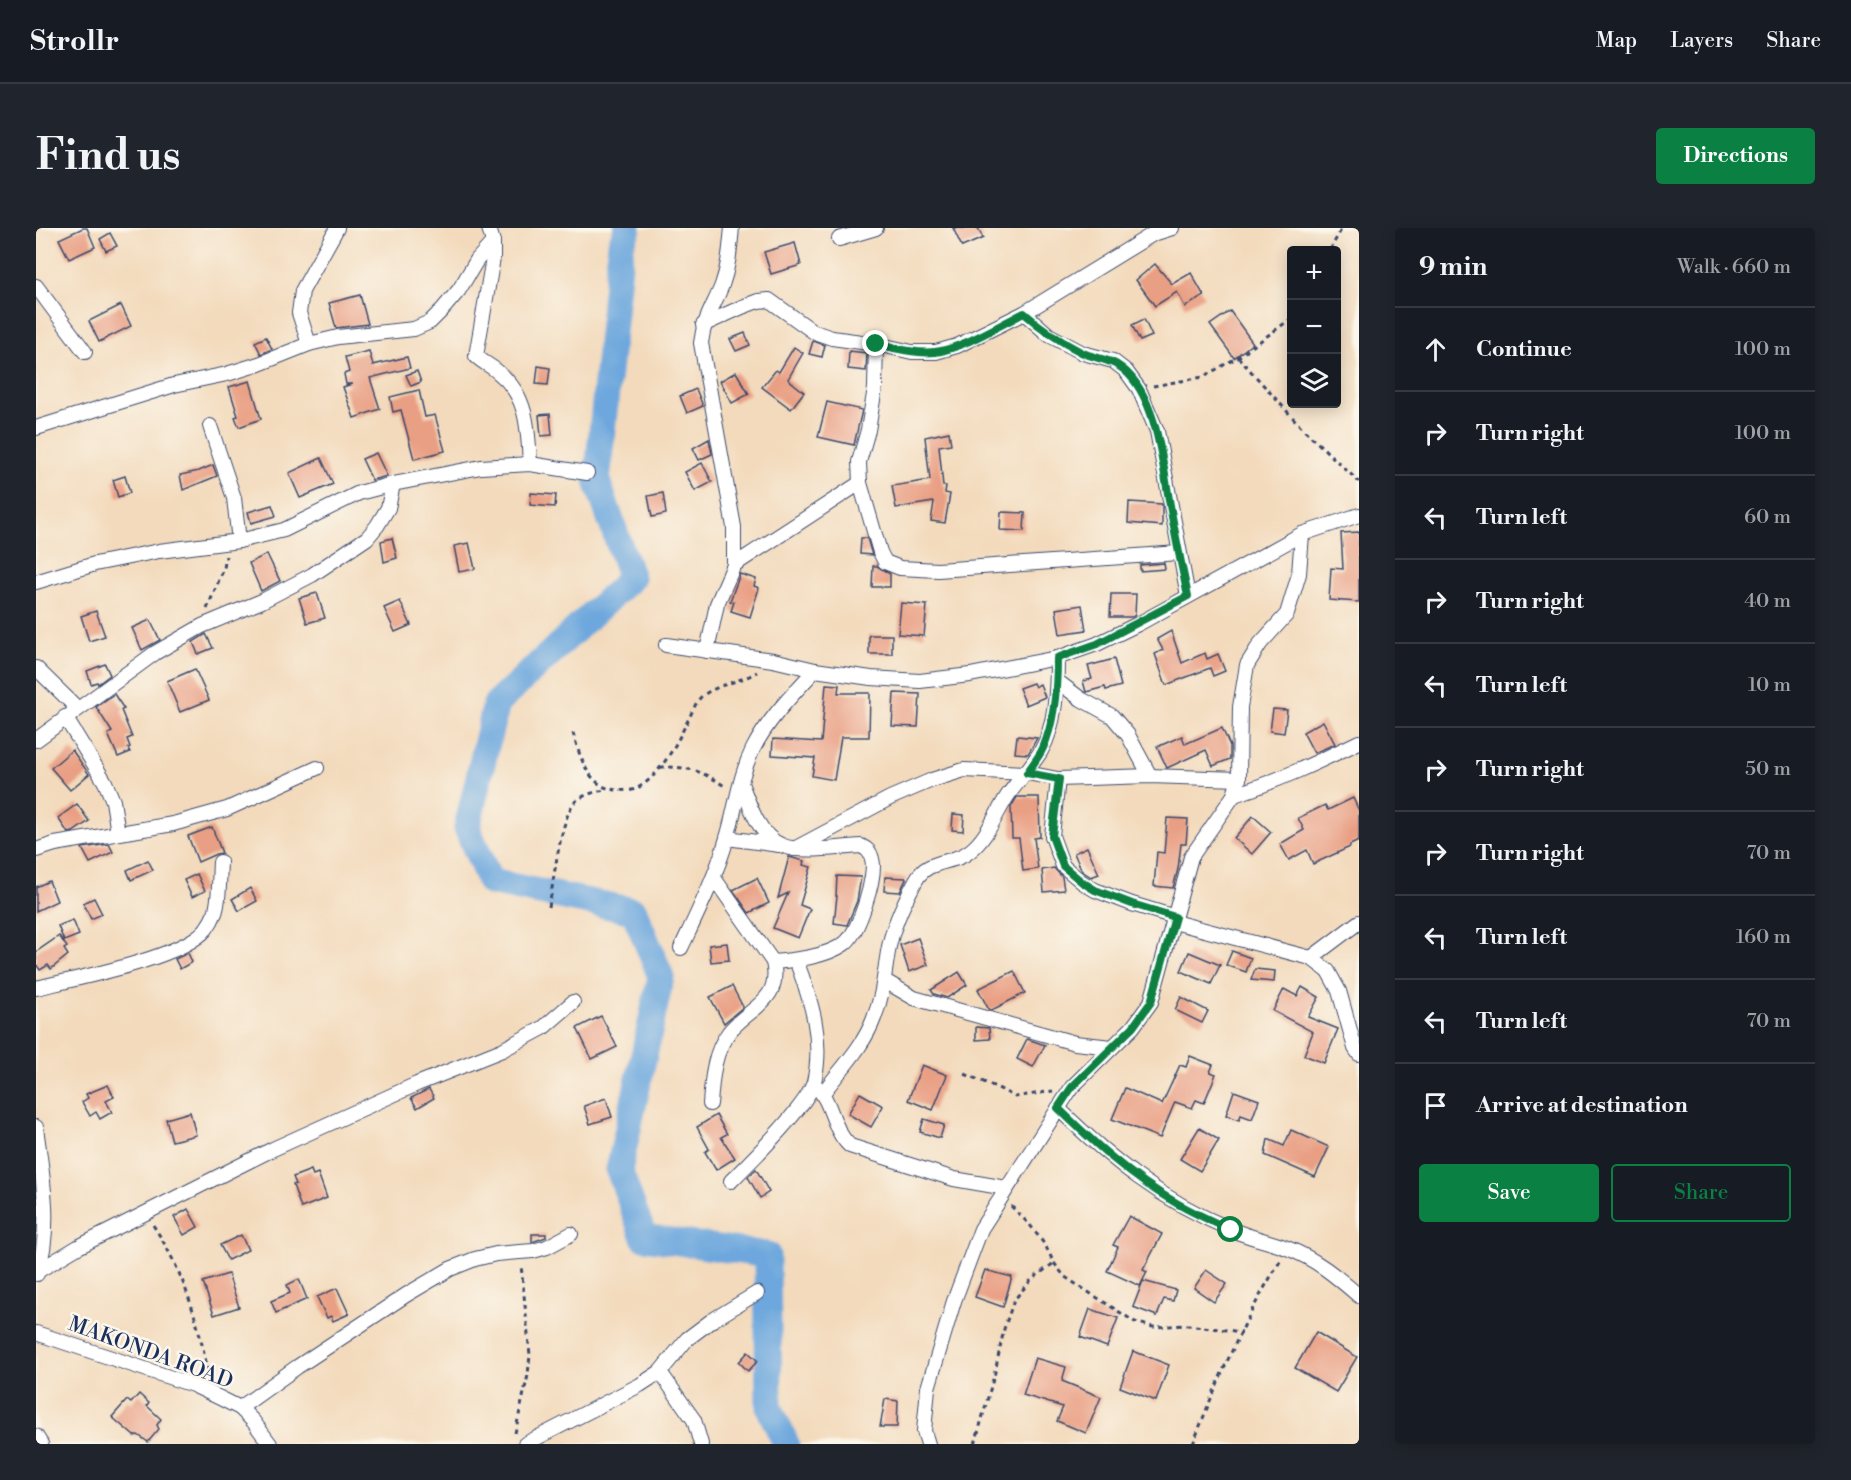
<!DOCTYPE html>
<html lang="en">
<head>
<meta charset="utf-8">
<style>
  :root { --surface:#171b24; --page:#20242c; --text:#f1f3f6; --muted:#9ea1a6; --line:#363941; --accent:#0b8043 }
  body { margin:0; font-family:"Libre Bodoni",serif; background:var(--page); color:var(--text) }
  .controls { position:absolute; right:18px; top:18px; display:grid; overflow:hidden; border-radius:6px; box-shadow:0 3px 15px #0003 }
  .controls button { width:54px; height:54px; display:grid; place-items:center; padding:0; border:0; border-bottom:2px solid var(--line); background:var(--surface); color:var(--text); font:30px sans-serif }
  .stop { position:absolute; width:18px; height:18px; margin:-14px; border:4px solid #0b8043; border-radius:50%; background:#fff }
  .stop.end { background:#0b8043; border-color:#fff; box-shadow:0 2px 6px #0008 }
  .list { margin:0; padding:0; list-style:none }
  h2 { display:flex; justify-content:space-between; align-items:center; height:78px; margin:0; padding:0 24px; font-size:26px }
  h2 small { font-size:20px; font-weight:400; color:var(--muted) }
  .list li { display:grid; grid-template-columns:39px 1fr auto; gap:18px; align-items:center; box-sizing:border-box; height:84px; padding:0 24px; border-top:2px solid var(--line) }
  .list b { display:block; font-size:22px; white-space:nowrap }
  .list em { font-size:20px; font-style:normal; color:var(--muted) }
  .actions { display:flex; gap:12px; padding:18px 24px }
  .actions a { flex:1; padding:14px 0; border:2px solid var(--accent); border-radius:6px; text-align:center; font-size:21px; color:var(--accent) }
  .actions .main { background:var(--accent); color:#fff }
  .icon { flex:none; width:33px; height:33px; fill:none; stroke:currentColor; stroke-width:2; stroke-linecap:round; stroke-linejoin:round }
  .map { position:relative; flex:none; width:1323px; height:1216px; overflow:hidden; border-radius:6px }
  header { display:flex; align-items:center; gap:36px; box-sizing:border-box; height:84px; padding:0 30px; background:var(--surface); border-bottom:2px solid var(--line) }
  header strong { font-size:28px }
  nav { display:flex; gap:33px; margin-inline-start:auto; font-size:21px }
  .intro { display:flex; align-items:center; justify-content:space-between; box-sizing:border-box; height:144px; padding:0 36px }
  h1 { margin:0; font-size:42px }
  .button { padding:15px 27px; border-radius:6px; background:var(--accent); color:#fff; font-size:21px; font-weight:700 }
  main { display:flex; gap:36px; padding:0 36px }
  aside { flex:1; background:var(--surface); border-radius:6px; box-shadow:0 3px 15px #0003 }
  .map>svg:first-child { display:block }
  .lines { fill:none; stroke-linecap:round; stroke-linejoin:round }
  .river { stroke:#6da7dd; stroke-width:27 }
  .building { fill:#e99f83 }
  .minor-casing { stroke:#3b496c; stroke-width:16 }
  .path { stroke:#3b496c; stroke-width:3; stroke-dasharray:4.5 4.5; stroke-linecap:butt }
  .minor { stroke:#fff; stroke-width:14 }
  .route { stroke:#0b8043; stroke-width:8 }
  .labels { text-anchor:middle; stroke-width:5; stroke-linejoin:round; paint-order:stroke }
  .street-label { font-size:21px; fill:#1b2f5e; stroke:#fbf7ec }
</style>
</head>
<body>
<header>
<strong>Strollr</strong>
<nav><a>Map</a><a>Layers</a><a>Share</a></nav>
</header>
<div class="intro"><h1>Find us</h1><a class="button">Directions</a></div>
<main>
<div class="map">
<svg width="1323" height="1216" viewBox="0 0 1323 1216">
  <rect width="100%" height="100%" fill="#fbf7ec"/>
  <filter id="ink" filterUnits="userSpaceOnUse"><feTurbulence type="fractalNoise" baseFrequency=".0167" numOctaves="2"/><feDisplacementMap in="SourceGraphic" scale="12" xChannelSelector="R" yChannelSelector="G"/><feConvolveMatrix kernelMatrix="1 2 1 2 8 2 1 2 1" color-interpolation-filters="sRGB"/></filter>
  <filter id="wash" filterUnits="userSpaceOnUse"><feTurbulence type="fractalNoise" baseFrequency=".008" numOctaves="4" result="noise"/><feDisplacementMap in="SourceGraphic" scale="24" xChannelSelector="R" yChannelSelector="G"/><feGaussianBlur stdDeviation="1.35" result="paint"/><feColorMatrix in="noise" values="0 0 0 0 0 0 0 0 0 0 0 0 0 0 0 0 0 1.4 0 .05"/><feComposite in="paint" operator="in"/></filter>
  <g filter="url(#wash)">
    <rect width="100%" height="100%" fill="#f3dabc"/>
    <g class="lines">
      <path class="river" d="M592,0L585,16L561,253L595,350L460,476L431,600L454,654L598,683L625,749L583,942L608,1009L731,1027L733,1179L750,1216"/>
    </g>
    <g id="blocks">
      <g class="building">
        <path d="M47,0H51L59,19L33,31L23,11Z"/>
        <path d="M917,0H942L947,10L926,19Z"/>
        <path d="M74,5L81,18L70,23L64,11Z"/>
        <path d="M759,15L765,37L735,46L728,24Z"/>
        <path d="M1119,36L1136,56L1155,45L1168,68L1149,79L1141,64L1119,78L1100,52Z"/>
        <path d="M324,67L332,96L300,100L293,75Z"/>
        <path d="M85,77L95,98L63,114L53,93Z"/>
        <path d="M1194,83L1217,115L1198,130L1174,97Z"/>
        <path d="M1108,91L1116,108L1104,113L1096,97Z"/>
        <path d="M709,105L714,117L700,123L694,111Z"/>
        <path d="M230,109L236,121L225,126L219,114Z"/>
        <path d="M777,113L789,117L786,129L773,126Z"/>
        <path d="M758,119L767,125L752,151L768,164L755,181L726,159L740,142L743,144Z"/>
        <path d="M333,123L337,137L371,129L374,140L334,150L344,181L318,190L307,159L316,156H310L308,146L313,144L309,129Z"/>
        <path d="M813,123L831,125L830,143L812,141Z"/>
        <path d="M502,138L514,140L512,157L500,156Z"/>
        <path d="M381,143L385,154L375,158L370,147Z"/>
        <path d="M700,144L713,166L696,175L684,153Z"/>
        <path d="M214,153L225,191L203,199L199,189L202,188L193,159Z"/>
        <path d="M660,161L667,178L651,185L644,168Z"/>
        <path d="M383,162L389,189L399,187L409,223L378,231L365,182L357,184L354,169Z"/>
        <path d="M791,174L826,182L818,217L782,209Z"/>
        <path d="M514,186L516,207L505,208L503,187Z"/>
        <path d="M913,204L915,216L903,218L907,258H910L909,265L914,266L909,295L895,293L898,274L860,280L856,258L894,252L889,209Z"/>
        <path d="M673,211L676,226L663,232L657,220Z"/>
        <path d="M340,225L351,248L336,252L326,231Z"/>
        <path d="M285,230L297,256L264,270L253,245Z"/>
        <path d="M666,235L676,254L659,263L649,244Z"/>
        <path d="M177,237L181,248L147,262L144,247L163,243Z"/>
        <path d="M89,248L94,265L82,269L77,252Z"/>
        <path d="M495,265L520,267L519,279L494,277Z"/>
        <path d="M627,265L630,286L616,289L612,268Z"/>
        <path d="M1093,274L1126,276V298L1092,295Z"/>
        <path d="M236,277L240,288L215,295L212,284Z"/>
        <path d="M965,284L989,285L988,303L964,302Z"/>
        <path d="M1323,304V374L1293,372L1295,340L1307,341L1305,305Z"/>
        <path d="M356,310L361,330L348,334L345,313Z"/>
        <path d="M825,310H831L836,327L824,326Z"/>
        <path d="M433,315L439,341L423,344L418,318Z"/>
        <path d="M231,326L244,353L225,363L213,335Z"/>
        <path d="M1128,335L1129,341L1104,343V337Z"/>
        <path d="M837,338H841L854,346V359H836Z"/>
        <path d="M704,346L720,351L718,358L723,360L714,389L695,383L698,374L694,373Z"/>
        <path d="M281,365L289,390L271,395L263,370Z"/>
        <path d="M1075,366H1100L1099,387L1096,389H1074Z"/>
        <path d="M364,373L375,397L359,404L348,380Z"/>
        <path d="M865,375L891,377L888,408L862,406Z"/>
        <path d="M1046,377L1050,402L1024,406L1020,381Z"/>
        <path d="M60,383L69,408L53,413L45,388Z"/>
        <path d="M114,392L124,412L106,422L96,400Z"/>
        <path d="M1135,403L1146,435L1169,425L1171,431L1182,426L1189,443L1177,448L1174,440L1130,457L1119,426L1127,422L1121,411Z"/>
        <path d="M170,406L177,420L162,426L157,414Z"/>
        <rect x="833" y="407" width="23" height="19"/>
        <path d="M1078,431L1085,458L1070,462L1069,459L1050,464L1047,453L1056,451L1052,438Z"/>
        <path d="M69,436L74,447L62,456L61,454L55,456L51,443Z"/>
        <path d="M159,441L173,472L144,484L131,453Z"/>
        <path d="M997,455L999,459L1004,456L1009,469L990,477L983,460Z"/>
        <path d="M790,456L803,457L802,465H834L833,509H805L798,552L776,548L779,530L736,527L737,511L785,514Z"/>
        <path d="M858,465L884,466L882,499L856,498Z"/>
        <path d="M78,466L88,481L85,482L96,509L91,511L94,519L92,520L94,524L82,529L72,506L76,504L60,479Z"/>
        <path d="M1237,481L1251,482L1248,505L1234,503Z"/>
        <path d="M1287,493L1299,516L1278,525L1267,504Z"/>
        <path d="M1186,500L1194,518V531L1177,538L1170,522L1131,540L1121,519L1146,508L1149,516Z"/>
        <path d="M981,508L1001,510L992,526L979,525Z"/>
        <path d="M36,522L53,546L34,562L15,540Z"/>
        <path d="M981,569H1003L1004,609L998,610L1002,641L987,643L983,610H976L975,579Z"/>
        <path d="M1317,570L1323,583V613L1314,617V619L1277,636L1271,622L1253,632L1244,616L1268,602L1262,590L1289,577L1292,582Z"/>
        <path d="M41,576L53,593L37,604L32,605L22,590Z"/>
        <path d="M917,586L928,587L927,603L916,602Z"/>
        <path d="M1217,588L1235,604L1216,626L1198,610Z"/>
        <path d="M1131,590L1152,591L1150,616H1145L1142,641L1137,660L1118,658L1121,624L1128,625Z"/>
        <path d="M176,599L186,625L180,626L162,634L152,608Z"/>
        <path d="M73,616L77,624L54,635L46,620Z"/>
        <path d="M1051,619L1063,646L1055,649L1046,643L1038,625Z"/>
        <path d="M753,629L768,633L767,637L775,639L764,677L774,681L762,710L737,700L752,665L742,670Z"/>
        <path d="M112,632L117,642L95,652L91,642Z"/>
        <path d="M1018,640L1026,649L1028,662L1008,664L1006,642Z"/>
        <path d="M161,646L169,663L156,669L148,652Z"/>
        <path d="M801,648L825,649L821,673L811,697L798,695L801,668H800Z"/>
        <path d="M849,649L870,650V651L864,664L848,663Z"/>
        <path d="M721,650L733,675L713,685L697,662Z"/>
        <path d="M13,653L21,673L0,683V659Z"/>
        <path d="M214,660L221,673L203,683L196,671Z"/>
        <path d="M58,670L66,686L55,691L47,675Z"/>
        <path d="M37,692L43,707L28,713L22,698Z"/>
        <path d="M23,708L31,719L28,721L32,727L15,741L12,737L4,742L0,736V724Z"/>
        <path d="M882,710L892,737L873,744L864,717Z"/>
        <path d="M691,715L693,732L675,734L673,717Z"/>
        <path d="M1196,723L1215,730L1210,744L1190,737Z"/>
        <path d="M1153,724L1184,737L1175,756L1145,743Z"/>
        <path d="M152,725L156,734L144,741L139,731Z"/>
        <path d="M1219,741L1239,743L1238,754L1215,752Z"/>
        <path d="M978,743L989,765L956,782H953L942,761Z"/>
        <path d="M923,744L931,757L911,770L898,766L895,762Z"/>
        <path d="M696,758L707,779L688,795L674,769Z"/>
        <path d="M1266,759L1283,769L1272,789L1302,801L1288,835L1268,827L1277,804L1237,783L1248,761L1261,768Z"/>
        <path d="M1145,769L1172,783L1166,795L1139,782Z"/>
        <path d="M565,788L581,819L556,831L541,800Z"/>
        <path d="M940,799L953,800L954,811L940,812Z"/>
        <path d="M991,811L1009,817L997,839L981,831Z"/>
        <path d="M1154,828L1177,837L1174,844L1180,846L1168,875L1160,872L1156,880L1139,874L1124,910L1076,891L1089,860L1126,876L1144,837L1150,839Z"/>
        <path d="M886,837L911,847L897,882L872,872Z"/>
        <path d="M72,857L78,869L70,873L76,884L64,891L60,884L54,888L46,874L52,870L50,866Z"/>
        <path d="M393,861L398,870L381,880L375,870Z"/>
        <path d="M1198,863L1223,872L1216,891L1205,887L1203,892L1190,887Z"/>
        <path d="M824,865L847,878L835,899L812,886Z"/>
        <path d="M570,870L576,889L554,896L548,878Z"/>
        <path d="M154,884L160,907L136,913L130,891Z"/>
        <path d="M680,887L691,906L685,909L699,930L680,942L669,924L673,921L661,899Z"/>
        <path d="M888,891L908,897L904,910L884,904Z"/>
        <path d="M1163,900L1183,912L1164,943L1144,931Z"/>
        <path d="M1255,902L1293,919L1279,949L1229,927L1232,911L1248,918Z"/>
        <path d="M720,941L733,964L724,970L712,949Z"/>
        <path d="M275,942L277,947L282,945L291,970L265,980L257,957L260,956L257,949Z"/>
        <path d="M152,981L162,999L148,1007L138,989Z"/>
        <path d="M1093,988L1126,1006L1107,1042L1111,1044L1104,1058L1071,1043L1082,1019L1077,1017Z"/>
        <path d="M496,1006H510V1009L496,1014Z"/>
        <path d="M205,1007L212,1022L192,1032L184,1017Z"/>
        <path d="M949,1042L976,1049L967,1079L939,1069Z"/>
        <path d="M1170,1042L1191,1056L1178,1074L1158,1060Z"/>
        <path d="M192,1046L203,1079L178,1087L167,1054Z"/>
        <path d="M263,1051L271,1071L240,1085L235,1073L254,1065L251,1057Z"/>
        <path d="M1107,1053L1140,1062L1137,1073L1128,1071L1121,1088L1097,1079Z"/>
        <path d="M301,1060L313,1086L297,1093L295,1088L291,1090L281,1069Z"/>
        <path d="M1054,1081L1082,1090L1071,1119L1044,1109Z"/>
        <path d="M1280,1104L1321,1129L1300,1164L1259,1140Z"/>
        <path d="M1097,1123L1133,1137L1120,1173L1084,1159Z"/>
        <path d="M712,1124L722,1133L712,1143L703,1134Z"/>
        <path d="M999,1130L1030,1139L1026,1153L1065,1169L1050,1205L1021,1193L1027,1179L987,1167Z"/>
        <path d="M103,1166L113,1175L111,1178L125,1191L121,1197L123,1201L112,1214L102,1207L98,1208L76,1189L91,1172L95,1175Z"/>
        <path d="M849,1171L862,1173L861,1199H844Z"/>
      </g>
    </g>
  </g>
  <g filter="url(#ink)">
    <use href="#blocks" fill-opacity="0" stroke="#3b496c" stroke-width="1.5"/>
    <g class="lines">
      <g class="minor-casing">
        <g id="minor">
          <path d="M453,0L457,14V30L440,128C447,135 456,138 463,145C492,168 492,202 494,236"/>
          <path d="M803,11L840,0"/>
          <path d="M0,58L49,124"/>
          <path d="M988,85L1013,107L1047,125L1077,133L1090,143L1103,161L1121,203L1152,368"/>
          <path d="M667,97L706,79L722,73L733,72L778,104L796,110L840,116L876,124H900L921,118L988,85L1117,6L1136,0"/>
          <path d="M273,116L263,85L266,63L301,0"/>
          <path d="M840,116L839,160L832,202L823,234L824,255L844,324L849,334L864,340L902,342L1143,325"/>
          <path d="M174,198L198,270L203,313"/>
          <path d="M0,200L138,157L191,146L223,136L273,116L302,109L378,101L394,94L406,82L423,62L441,32L457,14"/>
          <path d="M698,337L824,255"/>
          <path d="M0,354L59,336L123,323L203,313L248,302L323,265L357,256L445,239L494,236L551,245"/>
          <path d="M630,417L737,432L779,442L835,450L884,453L934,447L1021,430L1061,416L1102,396L1266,306L1323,287"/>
          <path d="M671,423L681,376L698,337V299L665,115C668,90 678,78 686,57C693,38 694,19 696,0"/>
          <path d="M0,440L41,480"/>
          <path d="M1021,453L1045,471L1076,488L1092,507L1114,548"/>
          <path d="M29,489L69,554L77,573L82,605"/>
          <path d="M0,512L119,425L166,398L226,373L276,347L331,310L341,298L352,280L357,256"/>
          <path d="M1022,551L1016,608L1027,638L1046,654L1059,662L1096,676L1139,689"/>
          <path d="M705,555C713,576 723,608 745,617C765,626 803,619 825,618C831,621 834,623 836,631C841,646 823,706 808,716C789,729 760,732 737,734"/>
          <path d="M1198,567C1242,553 1282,534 1323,514"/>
          <path d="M691,610L743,617"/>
          <path d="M758,621L854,570L896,552L928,542L991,545L1022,551L1114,548L1203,551"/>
          <path d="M0,622L19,616L137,596L191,581L281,540"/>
          <path d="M1138,694L1275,730L1292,743L1303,763L1319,820L1323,826"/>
          <path d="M645,720C662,684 680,648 691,610C700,580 703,549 717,521C732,491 757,466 779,442"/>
          <path d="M1275,730L1323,694"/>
          <path d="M849,753L878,770L1039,815L1076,819"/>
          <path d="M0,760C38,751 147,730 170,701C173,697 177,690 179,685C184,672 183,648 184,634"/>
          <path d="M780,858C797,875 796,902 814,918L918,951L970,960"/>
          <path d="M787,865C804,842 828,818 838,790C847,768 848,747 852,724C856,699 868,674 880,652C892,630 917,637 934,623C952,609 960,585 972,567C983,552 995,539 1005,523C1020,497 1021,460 1021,430"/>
          <path d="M674,876C676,852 677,825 693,804C713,779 746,774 737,734L678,650"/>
          <path d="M1022,880C1075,932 1125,972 1194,1001C1212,1009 1232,1013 1251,1020C1280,1031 1300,1048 1323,1068"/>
          <path d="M0,899C6,947 17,999 1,1046"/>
          <path d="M695,953C714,934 772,877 778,854C788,811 775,772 760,732"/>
          <path d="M2,1043L42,1019L237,921L381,856L466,822L507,800L537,774"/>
          <path d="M0,1105L157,1157L182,1169L204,1180L217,1193L234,1216"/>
          <path d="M624,1144L658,1192L665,1216"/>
          <path d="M204,1180L261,1139L370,1067L414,1041L439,1031L460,1026L497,1023L511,1019L535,1006"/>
          <path d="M0,1208L5,1216"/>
          <path d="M489,1216L604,1157L624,1144L651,1111L675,1093L721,1065"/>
          <path d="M892,1216L888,1203L892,1160L918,1073L945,1001L1036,859L1097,799L1115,774L1155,629L1198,567L1203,551L1204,479L1211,437L1224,416L1251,386L1263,346L1266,306"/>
        </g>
      </g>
      <g class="path">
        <path d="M1294,22L1306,0"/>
        <path d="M1202,129L1268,202L1323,254"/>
        <path d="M1117,158L1167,149L1202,129L1256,90"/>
        <path d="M171,381L188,340L190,328"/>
        <path d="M537,505C544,528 552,561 582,562C586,562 592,563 596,562C620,555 640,517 650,496C655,488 659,474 666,468C682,456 704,454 721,444"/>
        <path d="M624,539C655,539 664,542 690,559"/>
        <path d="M513,679C517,657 525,585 540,573C549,566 561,563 571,562"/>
        <path d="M929,846L964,861L979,869L1017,863"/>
        <path d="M975,978L994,997L1009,1017L1018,1035L1029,1049L1099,1094L1117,1099L1152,1097L1206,1104"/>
        <path d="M117,997C149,1046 162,1092 173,1150"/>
        <path d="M479,1205L492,1147L494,1127L485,1037"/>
        <path d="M939,1216L959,1144L968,1101L978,1072L996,1051L1018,1035"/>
        <path d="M1157,1216C1181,1153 1209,1089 1245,1032"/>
      </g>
      <use href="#minor" class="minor"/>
    </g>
  </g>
  <g class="lines" filter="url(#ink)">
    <path class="route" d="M840,116C859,120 879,126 899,124C925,121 964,97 988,85C1006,101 1023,113 1045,124C1059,131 1074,130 1087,141C1122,169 1127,241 1135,283C1140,311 1146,340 1152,368L1061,416L1021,430C1021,460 1019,493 1007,520C1003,529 996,537 991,545L1023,551L1016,608L1027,638L1046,654L1059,662L1096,676L1139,689L1115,774L1097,799L1036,859L1022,880C1058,915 1094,948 1137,973C1155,984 1176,993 1195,1002"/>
  </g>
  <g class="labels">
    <g class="street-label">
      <text transform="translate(115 1124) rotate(20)" y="7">MAKONDA ROAD</text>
    </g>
  </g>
</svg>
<div class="controls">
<button>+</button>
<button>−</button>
<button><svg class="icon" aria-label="layers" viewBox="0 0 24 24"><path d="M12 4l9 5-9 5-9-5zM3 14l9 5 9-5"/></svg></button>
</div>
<div class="stop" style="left:1195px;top:1002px"></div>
<div class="stop end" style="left:840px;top:116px"></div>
</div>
<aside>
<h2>9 min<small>Walk · 660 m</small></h2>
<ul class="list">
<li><svg class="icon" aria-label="ahead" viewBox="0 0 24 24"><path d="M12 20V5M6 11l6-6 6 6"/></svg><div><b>Continue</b></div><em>100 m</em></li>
<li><svg class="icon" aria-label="right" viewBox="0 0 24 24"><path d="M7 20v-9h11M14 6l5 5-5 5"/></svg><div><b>Turn right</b></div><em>100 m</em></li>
<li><svg class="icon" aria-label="left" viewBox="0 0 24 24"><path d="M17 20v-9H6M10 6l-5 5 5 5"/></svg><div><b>Turn left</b></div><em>60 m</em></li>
<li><svg class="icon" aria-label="right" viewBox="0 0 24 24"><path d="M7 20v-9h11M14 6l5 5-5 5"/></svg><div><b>Turn right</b></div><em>40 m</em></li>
<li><svg class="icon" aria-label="left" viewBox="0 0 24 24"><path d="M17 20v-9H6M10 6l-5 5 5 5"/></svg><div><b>Turn left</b></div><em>10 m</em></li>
<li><svg class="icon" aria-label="right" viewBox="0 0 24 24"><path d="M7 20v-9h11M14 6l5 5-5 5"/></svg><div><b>Turn right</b></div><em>50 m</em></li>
<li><svg class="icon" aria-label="right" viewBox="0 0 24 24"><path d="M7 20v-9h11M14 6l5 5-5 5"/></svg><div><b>Turn right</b></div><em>70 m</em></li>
<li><svg class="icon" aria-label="left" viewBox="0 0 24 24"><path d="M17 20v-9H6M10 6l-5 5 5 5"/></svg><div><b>Turn left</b></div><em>160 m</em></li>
<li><svg class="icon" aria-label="left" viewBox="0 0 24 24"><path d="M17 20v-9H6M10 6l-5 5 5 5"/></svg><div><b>Turn left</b></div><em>70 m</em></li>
<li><svg class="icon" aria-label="arrive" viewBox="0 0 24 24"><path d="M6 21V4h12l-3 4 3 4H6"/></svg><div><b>Arrive at destination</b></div></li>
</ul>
<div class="actions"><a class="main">Save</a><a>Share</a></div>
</aside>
</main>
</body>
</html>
